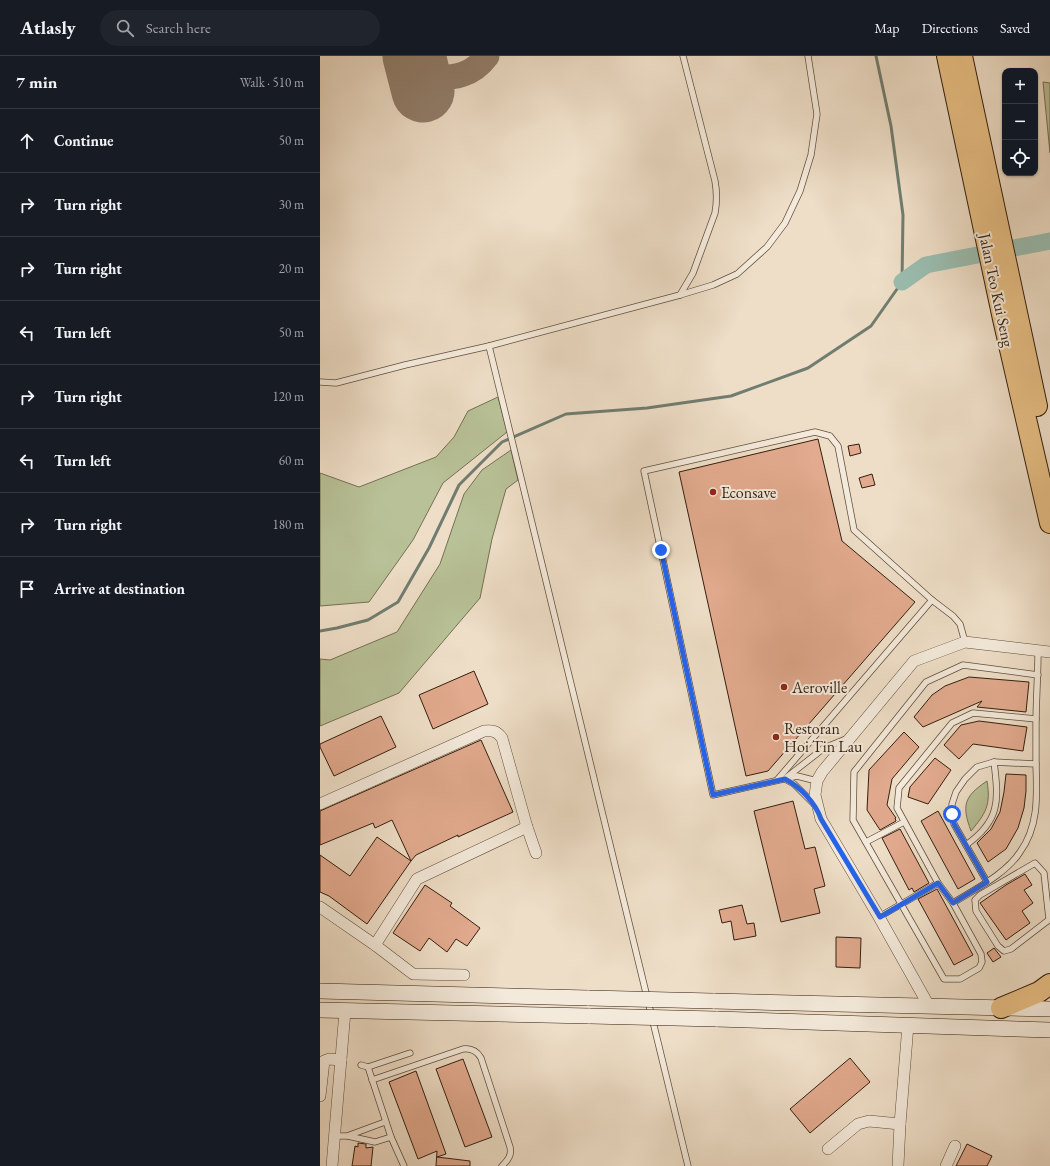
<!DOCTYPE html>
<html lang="en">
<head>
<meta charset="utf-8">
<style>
  :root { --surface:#171b24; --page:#20242c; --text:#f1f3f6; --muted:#9ea1a6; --line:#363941 }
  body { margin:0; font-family:"EB Garamond",serif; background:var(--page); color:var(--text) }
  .controls { position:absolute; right:12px; top:12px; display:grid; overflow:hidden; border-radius:8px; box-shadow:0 1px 3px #0004 }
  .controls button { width:36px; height:36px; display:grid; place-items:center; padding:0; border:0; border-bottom:1px solid var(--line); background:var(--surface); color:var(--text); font:20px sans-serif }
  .stop { position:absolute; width:12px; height:12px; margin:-9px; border:3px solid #2563eb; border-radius:50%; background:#fff }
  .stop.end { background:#2563eb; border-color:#fff; box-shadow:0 1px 4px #0008 }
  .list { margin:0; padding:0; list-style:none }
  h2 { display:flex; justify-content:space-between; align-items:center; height:52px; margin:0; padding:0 16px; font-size:17px }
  h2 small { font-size:13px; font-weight:400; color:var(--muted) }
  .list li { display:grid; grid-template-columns:26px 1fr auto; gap:12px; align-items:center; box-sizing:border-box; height:64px; padding:0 16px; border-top:1px solid var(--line) }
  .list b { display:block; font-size:15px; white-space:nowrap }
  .list em { font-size:13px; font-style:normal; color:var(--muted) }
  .icon { flex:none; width:22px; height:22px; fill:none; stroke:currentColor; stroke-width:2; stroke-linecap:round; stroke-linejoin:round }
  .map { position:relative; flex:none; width:730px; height:1110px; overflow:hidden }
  header { display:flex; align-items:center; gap:24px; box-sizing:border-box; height:56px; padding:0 20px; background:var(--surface); border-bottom:1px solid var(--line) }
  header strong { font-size:19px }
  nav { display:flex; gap:22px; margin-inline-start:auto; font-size:14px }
  .search { width:280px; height:36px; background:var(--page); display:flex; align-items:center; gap:10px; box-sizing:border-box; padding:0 14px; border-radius:22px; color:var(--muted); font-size:15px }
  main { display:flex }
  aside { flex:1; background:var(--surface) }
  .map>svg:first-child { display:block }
  .green { fill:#b8c197; stroke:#767053 }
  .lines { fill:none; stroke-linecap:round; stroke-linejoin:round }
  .stream { stroke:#717d70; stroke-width:3 }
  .river { stroke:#9abdb0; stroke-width:17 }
  .taxiway { stroke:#917e6b; stroke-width:25 }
  .runway { stroke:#917e6b; stroke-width:63 }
  .building { fill:#e2aa8e; stroke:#341e0f }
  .lane-casing { stroke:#624e3d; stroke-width:7 }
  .street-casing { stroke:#624e3d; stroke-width:12 }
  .secondary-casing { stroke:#341e0f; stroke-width:16 }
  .highway-casing { stroke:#341e0f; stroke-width:22 }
  .lane { stroke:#f4eadb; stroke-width:5.5 }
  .street { stroke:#f4eadb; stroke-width:11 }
  .secondary { stroke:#f4eadb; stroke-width:15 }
  .highway { stroke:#e7bf84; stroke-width:20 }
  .secondary-bridge-casing { stroke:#341e0f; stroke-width:16; stroke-linecap:butt }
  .secondary-bridge { stroke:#f4eadb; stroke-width:15 }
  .route { stroke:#2563eb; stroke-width:5 }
  .poi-dot { fill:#8f2418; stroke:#f4eadb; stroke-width:1.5 }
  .labels { text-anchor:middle; stroke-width:4; stroke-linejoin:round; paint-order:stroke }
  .street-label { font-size:16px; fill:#341e0f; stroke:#f4eadb }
  .poi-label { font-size:16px; fill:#341e0f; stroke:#f4eadb; text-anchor:start }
</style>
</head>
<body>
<header>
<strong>Atlasly</strong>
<div class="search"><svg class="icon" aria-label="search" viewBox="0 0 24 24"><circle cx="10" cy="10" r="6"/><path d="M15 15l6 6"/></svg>Search here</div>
<nav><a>Map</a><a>Directions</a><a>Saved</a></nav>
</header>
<main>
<aside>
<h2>7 min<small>Walk · 510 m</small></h2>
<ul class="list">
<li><svg class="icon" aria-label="ahead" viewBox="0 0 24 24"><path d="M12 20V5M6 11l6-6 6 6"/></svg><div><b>Continue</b></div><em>50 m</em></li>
<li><svg class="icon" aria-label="right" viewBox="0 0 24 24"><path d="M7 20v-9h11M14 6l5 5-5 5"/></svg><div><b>Turn right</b></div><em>30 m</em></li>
<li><svg class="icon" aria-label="right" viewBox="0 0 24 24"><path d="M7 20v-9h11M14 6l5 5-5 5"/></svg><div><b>Turn right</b></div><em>20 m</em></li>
<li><svg class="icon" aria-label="left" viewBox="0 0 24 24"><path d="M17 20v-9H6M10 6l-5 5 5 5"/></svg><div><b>Turn left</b></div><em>50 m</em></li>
<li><svg class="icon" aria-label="right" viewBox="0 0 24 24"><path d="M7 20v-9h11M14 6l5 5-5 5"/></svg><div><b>Turn right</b></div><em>120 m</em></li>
<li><svg class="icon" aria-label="left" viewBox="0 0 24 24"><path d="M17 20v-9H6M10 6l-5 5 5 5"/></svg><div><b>Turn left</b></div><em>60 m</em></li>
<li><svg class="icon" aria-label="right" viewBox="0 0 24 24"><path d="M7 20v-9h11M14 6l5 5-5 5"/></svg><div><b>Turn right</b></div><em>180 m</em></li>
<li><svg class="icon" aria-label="arrive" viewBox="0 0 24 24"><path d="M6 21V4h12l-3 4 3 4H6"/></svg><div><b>Arrive at destination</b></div></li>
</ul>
</aside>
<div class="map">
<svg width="730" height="1110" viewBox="0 0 730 1110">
  <rect width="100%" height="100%" fill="#eedec7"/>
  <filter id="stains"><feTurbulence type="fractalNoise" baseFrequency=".005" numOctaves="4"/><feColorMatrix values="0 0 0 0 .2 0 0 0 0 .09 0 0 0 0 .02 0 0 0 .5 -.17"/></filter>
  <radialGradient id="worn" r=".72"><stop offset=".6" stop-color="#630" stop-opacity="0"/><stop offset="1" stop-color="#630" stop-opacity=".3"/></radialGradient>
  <g class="green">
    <path d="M723,26L730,27V97Z"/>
    <path d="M178,341L187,376L123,427L93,484L49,546L0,550V417L39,431L116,401L134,381L148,355Z"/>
    <path d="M191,394L198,424L186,433L172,483L160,542L79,637L0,670V603L10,604L77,576L120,508L144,438L162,414Z"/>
    <path d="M667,725C671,749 666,757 651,775C642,750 643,741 667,725Z"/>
  </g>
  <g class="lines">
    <path class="stream" d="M0,575L17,572L48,564L78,546L109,492L139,429L182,386L246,358L327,352L411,340L488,312L551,270L582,226L583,159L571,70L556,0"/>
    <path class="river" d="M582,226L606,209L730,185"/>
    <path class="taxiway" d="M78,0C83,7 90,16 99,19C102,21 107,21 111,21C134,23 153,19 167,0"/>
    <path class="runway" d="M94,0L103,35"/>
  </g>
  <g class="building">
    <path d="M498,383L522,485L595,546L448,715L426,720L359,416Z"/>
    <path d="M539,388L541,397L530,400L528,390Z"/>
    <path d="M552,418L555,429L542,432L539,422Z"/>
    <path d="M154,615L168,648L113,673L99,639Z"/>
    <path d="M649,621L709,626L706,656L657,651L662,645L603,671L594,661L612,639L625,630Z"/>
    <path d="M61,660L76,691L14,720L0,691V688Z"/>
    <path d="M659,665L707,671L703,695L653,688L639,703L624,689L641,669Z"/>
    <path d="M584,676L599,691L572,723L567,749L576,762H575L576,765L560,774L547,754L549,714Z"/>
    <path d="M161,684L193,756L138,781V779L96,799L91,805L72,764L55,772L53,767L0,789V755Z"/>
    <path d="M615,702L631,714L608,748L588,741L590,731Z"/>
    <path d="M686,718L706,719V735L704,752L698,772L686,793L668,806L657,787L671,773L680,756L684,736Z"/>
    <path d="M473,745L485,793L495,791L505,830L494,833L500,857L461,866L434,755Z"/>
    <path d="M618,755L655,823L638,833L601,765Z"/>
    <path d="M580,773L609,827L594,836L592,832L589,834L562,782Z"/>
    <path d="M57,781L91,805L47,868L9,840L0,836V799L30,820Z"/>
    <path d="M705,818L712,829L704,834L713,847L702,855L710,867L686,884L660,847L686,829Z"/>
    <path d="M105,829L132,847L130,850L160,872L147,890L136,883L127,896L109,882L100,895L73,877Z"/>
    <path d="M617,833L653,899L634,909L598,843Z"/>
    <path d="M422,849L427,868L434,867L436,880L414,884L411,865L402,867L399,854Z"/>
    <path d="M516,881L541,882L540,912L516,911Z"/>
    <path d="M674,892L681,901L673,906L667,897Z"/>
    <path d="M530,1002L550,1026L490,1077L470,1053Z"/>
    <path d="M143,1003L172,1081L145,1091L116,1013Z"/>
    <path d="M96,1015L126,1098L117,1101L150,1105V1110H116L117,1095L98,1103L69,1026Z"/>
    <path d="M38,1087L46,1088V1092L53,1091L51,1110H32L35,1090L38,1091Z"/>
    <path d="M647,1088L672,1100L667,1110H636Z"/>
  </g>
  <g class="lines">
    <g class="lane-casing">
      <g id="lane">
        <path d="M360,239L373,217L395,157C397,146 397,136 395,125L363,0"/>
        <path d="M169,290L368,1110"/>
        <path d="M0,326L16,327L85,309L169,290L360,239L393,229L417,218L447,191L465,167L480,135L491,99L497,58L488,0"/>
        <path d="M716,663L653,657L632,667L579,732L577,752L618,827L633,847L661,898L662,906L659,912L640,923H624L533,764L534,716L606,626L643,609L718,619"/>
        <path d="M467,721L504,692L526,683"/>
        <path d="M465,723L474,728L496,750"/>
        <path d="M457,724L612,544"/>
        <path d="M497,725L477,720L393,739L324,415L495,376L510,380L518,390L534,474L612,544L633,560L640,568L645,586"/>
        <path d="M546,786L584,766"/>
        <path d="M646,789C680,765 679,745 674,706"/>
        <path d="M667,826L634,768L632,758V748L636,736L645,723L657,711L674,706L716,708"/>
        <path d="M633,847C655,833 686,818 700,796C719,770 717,739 716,708C716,695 716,682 716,669C716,645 718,620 718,596"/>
        <path d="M559,861L618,827"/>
        <path d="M729,863L724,817L715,807L660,839L655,844L656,855L678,890L684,895L691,893L730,863"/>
        <path d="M41,1009L48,1011L71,1081L84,1110"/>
        <path d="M48,1011L90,997"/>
        <path d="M52,1024L143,993C151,992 157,995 161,1002L190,1091C192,1099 188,1104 182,1110"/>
        <path d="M14,1080H27L65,1066"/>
        <path d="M28,1080L55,1086L71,1081"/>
      </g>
    </g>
    <g class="street-casing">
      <g id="street">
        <path d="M0,748L164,675C172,674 177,675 182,682L207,771L216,797"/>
        <path d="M0,851L55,889L93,918L144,919"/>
        <path d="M55,889L97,823L207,771"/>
        <path d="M609,950L559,861L501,763L495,739L497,725L502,716L594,605L645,586L730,596"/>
        <path d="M0,1040L4,1005L9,1003L21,1004"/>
        <path d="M508,1093L538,1068L549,1065L580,1068"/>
        <path d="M12,1110L25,955"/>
        <path d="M578,1110L580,1068L588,969"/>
        <path d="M626,1110L635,1090"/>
      </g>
    </g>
    <g class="secondary-casing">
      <g id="secondary">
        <path d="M0,935L269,942"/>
        <path d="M393,945L730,953"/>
        <path d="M0,954L270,960"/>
        <path d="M396,963L730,974"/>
      </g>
    </g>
    <g class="highway-casing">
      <g id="highway">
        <path d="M627,0L683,263L730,467"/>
        <path d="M642,0L717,350"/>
        <path d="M681,952L719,936L730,928"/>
      </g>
    </g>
    <use href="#lane" class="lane"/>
    <use href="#street" class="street"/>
    <use href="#secondary" class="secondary"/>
    <use href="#highway" class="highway"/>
    <g class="secondary-bridge-casing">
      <g id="secondary-bridge">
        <path d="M269,942L393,945"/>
        <path d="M270,960L396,963"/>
      </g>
    </g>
    <use href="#secondary-bridge" class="secondary-bridge"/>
  </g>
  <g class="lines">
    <path class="route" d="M341,494L393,739L465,723C480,731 495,746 501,763L560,861L618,827L633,847L667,826L634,768L632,758"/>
  </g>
  <g class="poi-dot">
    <circle cx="393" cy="436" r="4"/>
    <circle cx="464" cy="631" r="4"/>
    <circle cx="456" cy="681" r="4"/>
  </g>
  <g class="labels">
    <g class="street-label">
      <text transform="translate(677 234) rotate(78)" y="6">Jalan Teo Kui Seng</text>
    </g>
    <g class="poi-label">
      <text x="401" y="442">Econsave</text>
      <text x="472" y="637">Aeroville</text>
      <text x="464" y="678">Restoran<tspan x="464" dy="18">Hoi Tin Lau</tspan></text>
    </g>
  </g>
  <rect width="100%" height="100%" filter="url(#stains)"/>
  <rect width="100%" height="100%" fill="url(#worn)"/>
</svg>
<div class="controls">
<button>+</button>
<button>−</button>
<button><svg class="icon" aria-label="locate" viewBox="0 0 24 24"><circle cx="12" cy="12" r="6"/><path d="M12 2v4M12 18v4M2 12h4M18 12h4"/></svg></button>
</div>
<div class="stop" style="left:632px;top:758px"></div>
<div class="stop end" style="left:341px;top:494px"></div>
</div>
</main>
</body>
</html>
